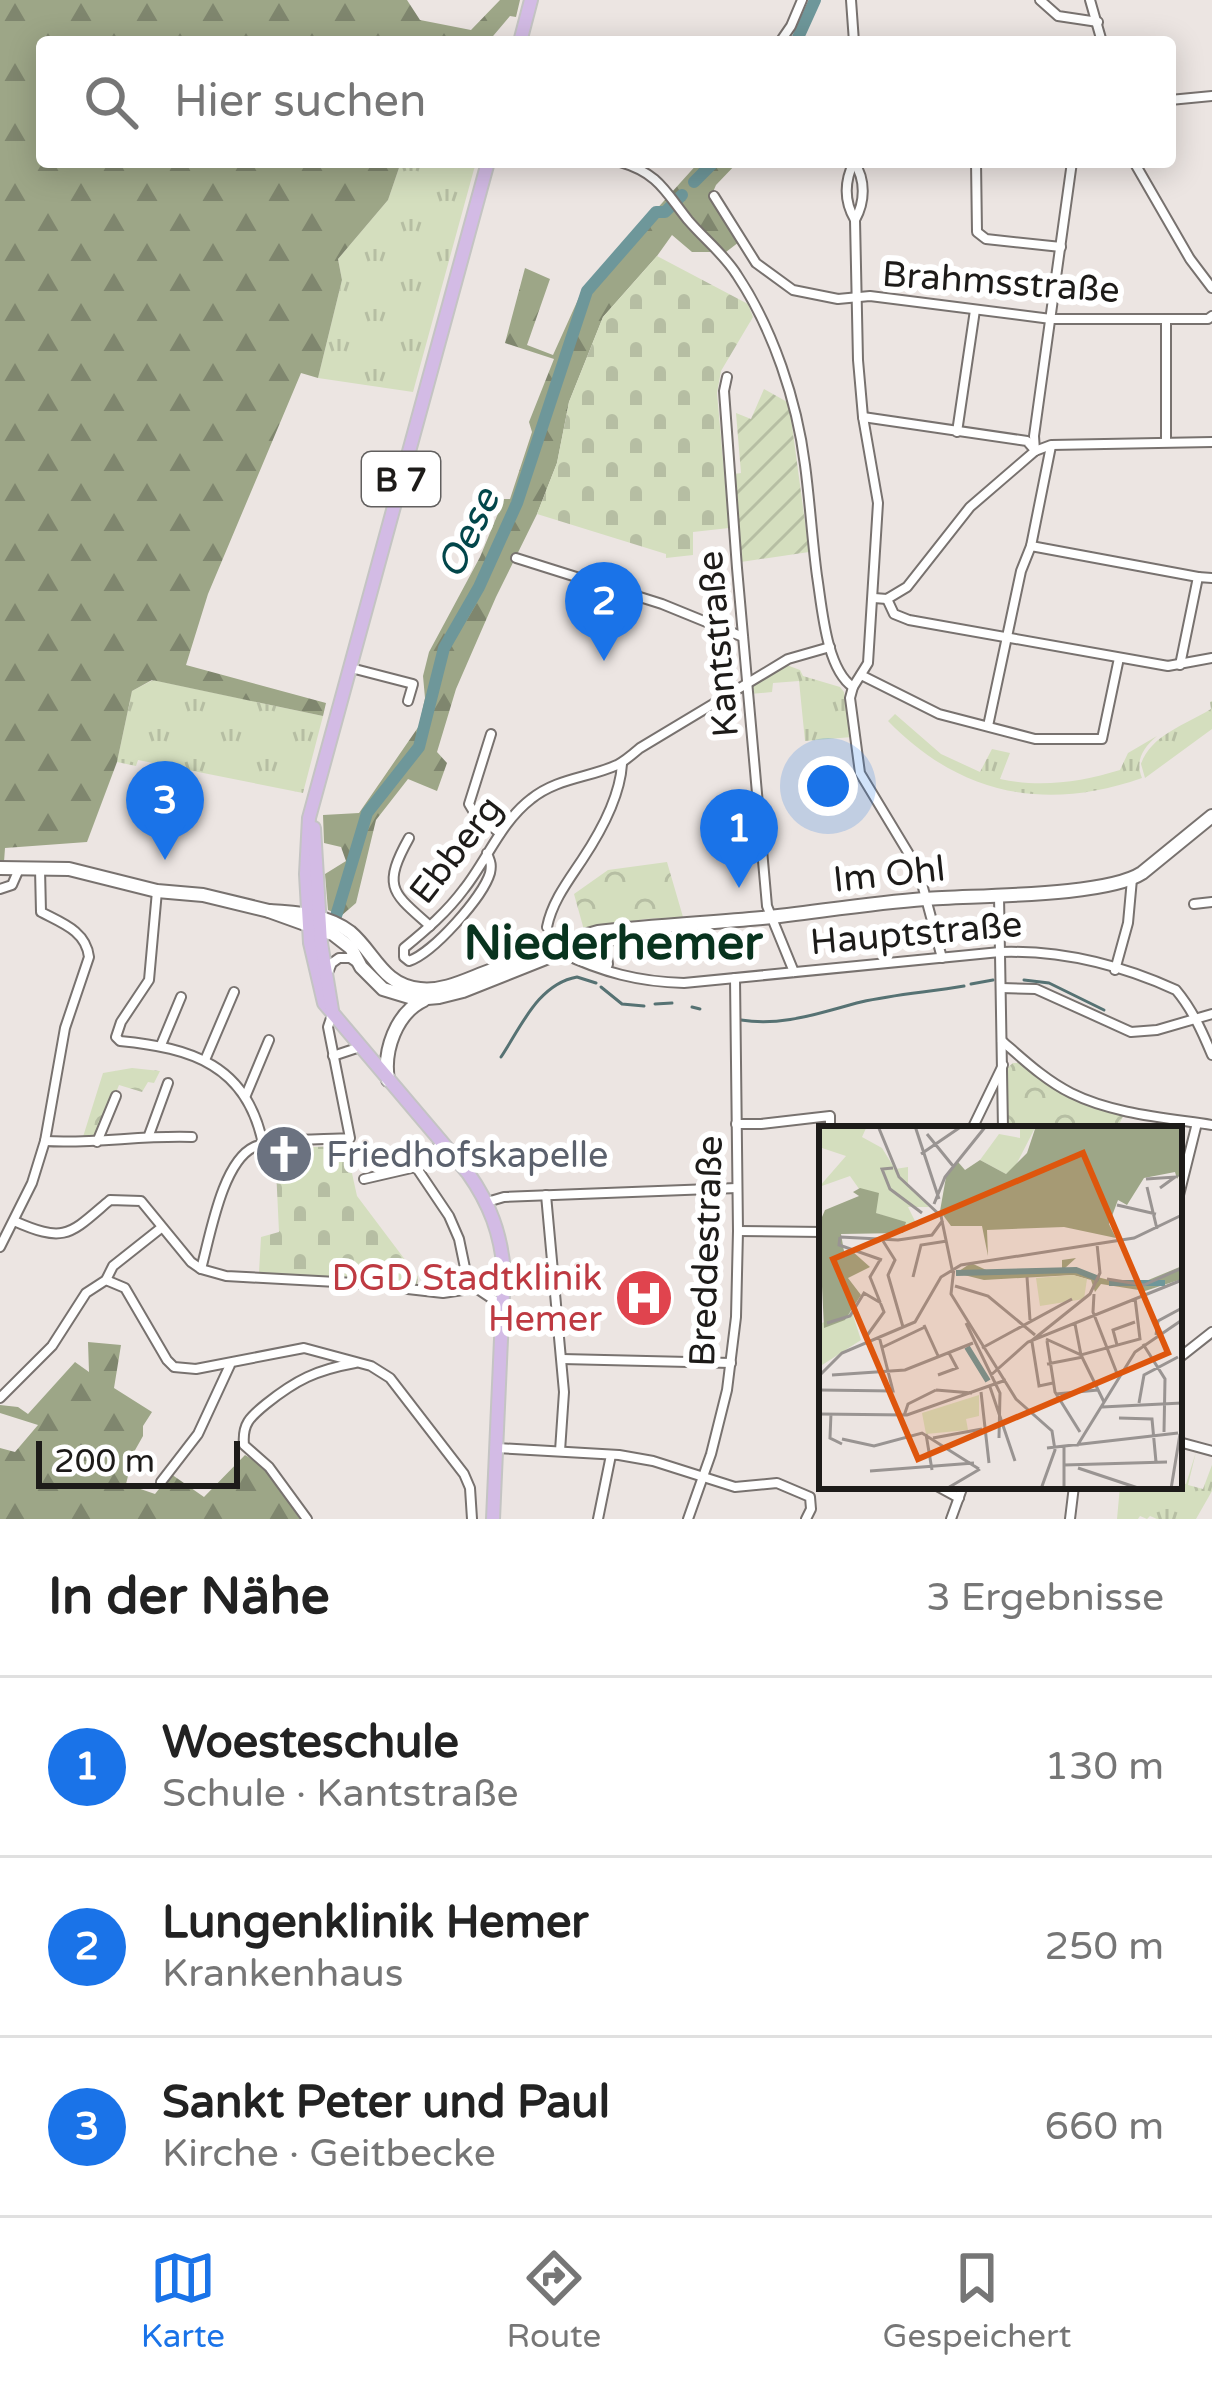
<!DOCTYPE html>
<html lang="de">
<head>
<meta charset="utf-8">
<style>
  :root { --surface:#fff; --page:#f6f6f6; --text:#222; --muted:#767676; --line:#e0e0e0; --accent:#1a73e8 }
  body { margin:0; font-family:"Varela Round",sans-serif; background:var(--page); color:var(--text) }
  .scale { position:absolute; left:36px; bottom:30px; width:204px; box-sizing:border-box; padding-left:12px; border:6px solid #1d1b19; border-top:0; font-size:33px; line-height:42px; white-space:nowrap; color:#1d1b19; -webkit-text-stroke:9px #fff; paint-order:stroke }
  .you { position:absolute; left:828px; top:786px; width:42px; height:42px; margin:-30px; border:9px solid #fff; border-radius:50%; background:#1a73e8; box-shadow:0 0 0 18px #1a73e833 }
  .badge { display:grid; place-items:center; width:78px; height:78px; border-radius:50%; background:var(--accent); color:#fff; font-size:39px; font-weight:700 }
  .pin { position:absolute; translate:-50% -99px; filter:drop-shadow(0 3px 6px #0008) }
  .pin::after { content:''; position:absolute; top:63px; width:42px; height:36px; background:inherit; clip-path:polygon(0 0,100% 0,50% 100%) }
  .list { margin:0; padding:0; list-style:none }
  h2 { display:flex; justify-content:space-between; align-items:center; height:156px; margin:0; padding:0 48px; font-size:51px }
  h2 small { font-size:39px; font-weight:400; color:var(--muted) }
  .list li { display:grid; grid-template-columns:78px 1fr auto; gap:36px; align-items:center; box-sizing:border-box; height:180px; padding:0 48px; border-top:3px solid var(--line) }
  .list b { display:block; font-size:45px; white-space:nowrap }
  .list p { margin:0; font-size:39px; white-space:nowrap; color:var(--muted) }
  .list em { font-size:39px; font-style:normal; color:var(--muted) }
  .icon { flex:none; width:66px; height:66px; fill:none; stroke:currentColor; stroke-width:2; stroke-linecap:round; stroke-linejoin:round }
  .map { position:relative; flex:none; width:1212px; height:1519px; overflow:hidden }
  .search { position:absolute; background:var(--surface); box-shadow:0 6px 30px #0003; left:36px; right:36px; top:36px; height:132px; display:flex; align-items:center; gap:30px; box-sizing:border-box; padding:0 42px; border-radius:12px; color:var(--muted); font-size:45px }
  .sheet { height:696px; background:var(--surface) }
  nav { display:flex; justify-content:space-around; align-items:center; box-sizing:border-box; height:168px; border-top:3px solid var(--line); background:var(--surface); font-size:33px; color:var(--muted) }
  nav a { display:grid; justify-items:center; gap:6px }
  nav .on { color:var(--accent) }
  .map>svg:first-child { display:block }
  .grass { fill:url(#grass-tufts) }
  .forest { fill:url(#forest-firs) }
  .cemetery { fill:url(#cemetery-stones) }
  .park { fill:url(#park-crowns) }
  .garden { fill:url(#garden-furrows) }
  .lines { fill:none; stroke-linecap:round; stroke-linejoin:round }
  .stream { stroke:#567273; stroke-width:3 }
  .river { stroke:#6e979a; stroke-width:12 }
  .street-casing { stroke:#78726f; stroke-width:12 }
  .secondary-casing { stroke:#78726f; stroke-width:16 }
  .primary-casing { stroke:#c4c4c3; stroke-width:16 }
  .street { stroke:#fff; stroke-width:8 }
  .secondary { stroke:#fff; stroke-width:12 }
  .primary { stroke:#d3bbe5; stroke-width:12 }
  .labels { text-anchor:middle; stroke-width:12; stroke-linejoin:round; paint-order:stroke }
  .shield { fill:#fff; stroke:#615f5e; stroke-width:3 }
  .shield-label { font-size:33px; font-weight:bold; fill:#1d1b19 }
  .street-label { font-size:36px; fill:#1d1b19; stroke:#fff }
  .worship-label { font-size:36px; fill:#5b616d; stroke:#fff; text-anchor:start }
  .health-label { font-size:36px; fill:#be3a42; stroke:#fff; text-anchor:end }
  .water-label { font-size:39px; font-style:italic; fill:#02464a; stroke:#fff }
  .district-label { font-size:48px; font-weight:bold; fill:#08331e; stroke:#fff }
  .inset-river { fill:none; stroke:#6e979a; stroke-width:6 }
  .inset-road { fill:none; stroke:#999492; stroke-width:3 }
  .view { fill:#de560d; fill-opacity:0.15; stroke:#de560d; stroke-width:6 }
  .inset-edge { fill:none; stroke:#1d1b19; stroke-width:6 }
</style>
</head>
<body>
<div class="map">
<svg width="1212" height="1519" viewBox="0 0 1212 1519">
  <defs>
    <pattern id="grass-tufts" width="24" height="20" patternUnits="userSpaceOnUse" patternTransform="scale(3)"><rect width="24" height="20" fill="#d4debe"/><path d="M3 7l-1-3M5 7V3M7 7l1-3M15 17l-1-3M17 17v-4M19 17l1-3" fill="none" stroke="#b6bea3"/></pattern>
    <pattern id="forest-firs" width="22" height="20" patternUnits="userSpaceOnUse" patternTransform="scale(3)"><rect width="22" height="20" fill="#9da687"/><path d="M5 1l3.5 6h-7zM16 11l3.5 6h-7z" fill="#7f866e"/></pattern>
    <pattern id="cemetery-stones" width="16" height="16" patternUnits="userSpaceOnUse" patternTransform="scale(3)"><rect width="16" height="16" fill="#d4debe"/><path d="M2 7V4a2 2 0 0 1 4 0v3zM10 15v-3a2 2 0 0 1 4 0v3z" fill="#b6bea3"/></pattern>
    <pattern id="park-crowns" width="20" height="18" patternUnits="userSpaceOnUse" patternTransform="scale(3)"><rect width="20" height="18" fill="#d4debe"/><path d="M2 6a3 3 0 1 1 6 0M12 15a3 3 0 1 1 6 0" fill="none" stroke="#b6bea3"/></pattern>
    <pattern id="garden-furrows" width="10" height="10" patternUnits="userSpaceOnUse" patternTransform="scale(3)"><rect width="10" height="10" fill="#d4debe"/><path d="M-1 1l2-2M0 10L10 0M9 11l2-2" fill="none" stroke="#b6bea3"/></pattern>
  </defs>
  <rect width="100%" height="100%" fill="#ece5e2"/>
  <g class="grass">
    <path d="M401,162H476L413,392L318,378L342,280L338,259L388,200Z"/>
    <path d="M784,664L800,670L803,676L840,687L844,692L852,737L805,741L799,681L773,683L772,692L750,694L749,684Z"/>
    <path d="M153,680L323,716L303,793L138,760L136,766L117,762L132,691Z"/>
    <path d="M1212,701V729L1145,778L1141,764C1151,735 1185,725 1211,709L1210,702Z"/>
    <path d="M895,714L941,754L980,772L992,749L1010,753L1000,779C1041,788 1081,782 1120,770L1128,753L1157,736C1143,748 1135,760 1142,778C1045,812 960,795 888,721Z"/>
    <path d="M1196,1452L1188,1485L1203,1489L1212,1465V1491L1196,1519H1157L1150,1516L1147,1519L1140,1516L1138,1519H1117L1120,1486H1179V1482L1186,1484Z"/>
  </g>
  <g class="forest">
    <path d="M0,0H407L420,20L471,30L500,0H520L516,17L510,16L488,42H42V162H401L388,200L338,259L342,280L318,378L301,373L208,594L186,665L326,703L323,716L152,680L132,691L117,762L87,842L5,848L4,862H0Z"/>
    <path d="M699,162H738L716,185L710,199L739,242L726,252H692L672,235L657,256L603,317L569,402L557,463L537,514L496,597L456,689L437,752L447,763L437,791L408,779L376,820L356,903L341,916L328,910L325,874L346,861L341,847L324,843L323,815L359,813L419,726L425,698L423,676L429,652L480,557L504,499H510L532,432L529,422L554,359L505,343L525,268L550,279L527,345L553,355L581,293Z"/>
    <path d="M88,1342L121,1345L114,1388L152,1412L143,1426V1436L134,1452L126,1484L155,1494L171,1474L204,1497L245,1455L265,1467L300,1519H0V1448L15,1452L38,1425L0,1413V1405L18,1407L28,1414L75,1362L89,1372Z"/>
  </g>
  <g class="cemetery">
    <path d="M657,256L748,304L753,317L721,371L717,393L729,528L693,532V555L666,558V554L537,514L557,463L569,402L603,317Z"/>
    <path d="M346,1146L357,1196L418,1277L417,1288L259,1272L261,1237L279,1232L275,1148Z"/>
  </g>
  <g class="park">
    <path d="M667,862L683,917L645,919L584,930L574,894L608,870Z"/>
    <path d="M1013,1063H1018L1070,1098L1125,1112L1117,1129H1008L1006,1069Z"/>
    <path d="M132,1068L160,1071L154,1083L148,1082L142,1092L119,1085L97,1140H82L103,1073Z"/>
  </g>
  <path class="garden" d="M764,389L789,403L809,552L741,562L734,474L741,473L736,413L751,419Z"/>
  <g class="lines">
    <g class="stream">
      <path d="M1024,980L1049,983L1104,1010"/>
      <path d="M971,984L993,980"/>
      <path d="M601,987L622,1004L644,1006"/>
      <path d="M655,1004L672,1003"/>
      <path d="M692,1007L700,1009"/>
      <path d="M741,1020C783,1027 821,1012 861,1002C895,994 930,992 964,986"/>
      <path d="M501,1057C521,1027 538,984 577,977L596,983"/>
    </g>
    <g class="river">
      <path d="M796,42L815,0"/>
      <path d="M694,182L714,162"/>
      <path d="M336,916L367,813L419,747L444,648L479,587L517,503L587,291L656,212H665L682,195"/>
    </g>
    <g class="street-casing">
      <g id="street">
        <path d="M851,0L854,42"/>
        <path d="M1040,0L1058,16L1098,22"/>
        <path d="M1090,0L1102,42"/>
        <path d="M780,42L791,26L802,0"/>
        <path d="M1170,100L1212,96"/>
        <path d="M620,162C658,173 665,191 688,220C704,239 724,254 737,275C773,329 797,401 805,465C810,502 812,539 817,576C822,607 826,669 853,687"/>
        <path d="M854,162C844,182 844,201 855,220L858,360L863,417L878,503L868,663L853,687L850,698L860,773L918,869L942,958"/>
        <path d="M854,162C866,180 865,202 855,220"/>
        <path d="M976,162L977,232L986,239L1061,247"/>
        <path d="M1134,162L1190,259L1212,288"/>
        <path d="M714,196L756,263L793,290L838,299L870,296L1051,319H1208L1212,316"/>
        <path d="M727,377L724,391L737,568L767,906L794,972"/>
        <path d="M863,417L1027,441L1034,449"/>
        <path d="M957,432L975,310"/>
        <path d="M1166,441V319"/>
        <path d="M1035,451L1034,436L1072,162"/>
        <path d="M1031,546L1198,577"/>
        <path d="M516,558L662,604L743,637"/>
        <path d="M874,598L887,599L907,587L970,507L1035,451L1051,445L1212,442"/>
        <path d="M887,599L894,614L909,620L1168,666L1212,658"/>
        <path d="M1180,665L1198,577L1212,578"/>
        <path d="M351,668L413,684L408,701"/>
        <path d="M861,675L939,714L1035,739H1102L1119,658"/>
        <path d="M988,726L1021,571L1031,546L1051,446"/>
        <path d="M491,734L469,804L475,814L500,833"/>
        <path d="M409,838C381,888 393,893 430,926"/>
        <path d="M487,853C490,861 492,864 490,873C483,897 433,953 409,961L404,957V948C426,930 447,912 464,889C487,860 501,822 531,799C557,778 588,778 617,765C625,761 633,754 640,748L788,659L830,647"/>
        <path d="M0,889L12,885L19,869"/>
        <path d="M157,891L149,980L121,1022L116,1037L120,1041C192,1048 247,1065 263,1144"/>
        <path d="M999,896L1003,1129"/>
        <path d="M1194,904L1212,902"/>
        <path d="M547,927C552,902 568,881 582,860C600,833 620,797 622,764"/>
        <path d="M594,940L597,962L605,968"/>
        <path d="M605,942L608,964L606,969"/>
        <path d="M562,953C602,972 639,982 684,983L1000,952C1060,950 1121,965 1176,990C1192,1009 1202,1031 1212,1055"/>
        <path d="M1115,970L1128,923L1132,879"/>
        <path d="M327,975L332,963L339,958H350L356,962"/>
        <path d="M1001,988L1036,989L1131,1032L1157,1030L1212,1014"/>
        <path d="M1002,1041C1024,1060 1045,1080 1071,1093C1113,1114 1167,1118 1212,1125"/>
        <path d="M161,1045L181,997"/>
        <path d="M333,1056L360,1047"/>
        <path d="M205,1060L234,992"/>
        <path d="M246,1095L269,1040"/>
        <path d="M736,1124H761L830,1116V1129"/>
        <path d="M972,1129L1003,1065"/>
        <path d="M149,1135L168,1083"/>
        <path d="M45,1141C94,1144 142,1135 192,1137"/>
        <path d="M97,1142L116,1096"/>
        <path d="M416,1167L449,1216L459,1239L469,1287"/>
        <path d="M364,1179L416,1167L442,1143"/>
        <path d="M546,1195L564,1392L560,1451"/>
        <path d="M1179,1195L1197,1123"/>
        <path d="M487,1202L504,1197L737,1188"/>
        <path d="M14,1221C66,1244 70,1234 110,1200L141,1201L191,1262L201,1269L226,1276L355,1283L443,1293L476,1288L503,1306"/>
        <path d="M738,1231L822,1232"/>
        <path d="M0,1247L32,1183L45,1141L65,1028L89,957C86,931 62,923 41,912L40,869"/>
        <path d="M201,1269C210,1237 222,1162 254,1147C273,1138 327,1140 350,1138L328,1027L332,1015"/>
        <path d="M106,1280L125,1288L167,1360L174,1367L196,1369L304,1348L371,1366L390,1378L464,1474L470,1488L472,1519"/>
        <path d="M1179,1358L1212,1332"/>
        <path d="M562,1359L731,1363"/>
        <path d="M0,1398L52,1346L86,1293L106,1280L113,1266L161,1228"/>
        <path d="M1179,1442L1212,1451"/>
        <path d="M497,1448L619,1455L653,1461L735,1487L777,1483L810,1497L811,1509L806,1519"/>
        <path d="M161,1482L198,1434L230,1365"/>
        <path d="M937,1486L959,1498"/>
        <path d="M307,1519L269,1467L244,1445C242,1424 250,1417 266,1404C296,1380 316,1370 355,1363"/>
        <path d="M598,1519L611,1455"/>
        <path d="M688,1519L711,1454L727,1390L736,1317L738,1231L735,978"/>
        <path d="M951,1519L963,1486"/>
        <path d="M1070,1519L1074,1486"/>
      </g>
    </g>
    <g class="secondary-casing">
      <g id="secondary">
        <path d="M0,868L69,869L157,891L203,895L269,911L333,934L351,948L361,967L383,989L416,999L439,997L463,991L561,952L621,936"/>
        <path d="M269,911C296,912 328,915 350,932C375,953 382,985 420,989C445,992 469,978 492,970C527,956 561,942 598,932C652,926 707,923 762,918C816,912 871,903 925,899C975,895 1105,897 1142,873L1212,816"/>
        <path d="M388,1080C383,1051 396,1013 424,1000"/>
      </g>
    </g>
    <g class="primary-casing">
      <g id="primary">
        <path d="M520,42L531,0"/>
        <path d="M488,162L309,818L306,874L310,943L324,1003L468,1173C490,1204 501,1234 504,1272L493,1519"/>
        <path d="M314,828L321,943L332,1010"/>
      </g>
    </g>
    <use href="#street" class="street"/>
    <use href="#secondary" class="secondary"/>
    <use href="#primary" class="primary"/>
  </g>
  <defs>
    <g id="church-disc" transform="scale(3)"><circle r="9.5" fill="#6b7280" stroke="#fff"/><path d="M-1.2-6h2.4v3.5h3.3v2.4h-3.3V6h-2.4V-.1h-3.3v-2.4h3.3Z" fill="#fff"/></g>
    <g id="hospital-disc" transform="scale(3)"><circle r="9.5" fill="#e0444e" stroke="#fff"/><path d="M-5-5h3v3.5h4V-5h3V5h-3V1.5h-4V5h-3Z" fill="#fff"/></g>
  </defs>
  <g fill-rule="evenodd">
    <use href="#church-disc" x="284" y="1154"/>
    <use href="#hospital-disc" x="644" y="1298"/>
  </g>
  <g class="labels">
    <rect class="shield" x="362" y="452" width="78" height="54" rx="9"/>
    <g class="shield-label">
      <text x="401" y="491">B 7</text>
    </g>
    <g class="street-label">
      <text transform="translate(1001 281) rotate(4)" y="13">Brahmsstraße</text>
      <text transform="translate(717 644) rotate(-95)" y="13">Kantstraße</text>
      <text transform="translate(455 849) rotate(-52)" y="13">Ebberg</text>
      <text transform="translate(889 873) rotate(-6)" y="13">Im Ohl</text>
      <text transform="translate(916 932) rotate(-5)" y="13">Hauptstraße</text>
      <text transform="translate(705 1251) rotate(-88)" y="13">Breddestraße</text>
    </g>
    <g class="worship-label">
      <text x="326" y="1167">Friedhofskapelle</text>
    </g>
    <g class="health-label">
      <text x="602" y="1290">DGD Stadtklinik<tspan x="602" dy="41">Hemer</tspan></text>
    </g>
    <g class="water-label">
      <text transform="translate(467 533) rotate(-64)" y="14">Oese</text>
    </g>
    <g class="district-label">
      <text x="613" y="959">Niederhemer</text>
    </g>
  </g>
  <g transform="translate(819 1126)">
    <rect width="363" height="363" fill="#ece5e2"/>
    <path d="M0,0H48L43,11L63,22L76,43L89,41V59L110,81H89L99,101L82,103L86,97L57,87L31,50L0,61L27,30L0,21ZM201,0H217L196,41L187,48L161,34L180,8L201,12ZM33,186L42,214L0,241V198Z" fill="#d4debe"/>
    <path d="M217,0H363V45L358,53L356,46L325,52L308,79L299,74L290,98L297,112L245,101L168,104L169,130L163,100H132L121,85L127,51L139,36L146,44L161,34L187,48L208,27ZM41,62L60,67L57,87L87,96L84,107L22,108L26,131L33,125L51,141L29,152L42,169L26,194L5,202L0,98L6,84L40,70L34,66ZM257,132L245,143L315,160L363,140V153L326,165L282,158L276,166L272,154L254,149L165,154L137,147L152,137L174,147L243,143V134Z" fill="#9da687"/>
    <path d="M254,149L268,153L265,173L221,180L217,152Z" fill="#d4debe"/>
    <path d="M160,269V290L147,293L149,304L107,308L103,287Z" fill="#d4debe"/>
    <path class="inset-river" d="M137,147L257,144L280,153M290,157H346M148,221L169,255"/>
    <path class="inset-road" d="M59,0L80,51L123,91M96,0L120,73M108,8L134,40M102,28L143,0M74,42L63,43L71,63L103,87M327,53L356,51L341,62M328,61L338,103M115,78L126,51L167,0M298,79L337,88M122,90L133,143M21,111L79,114L113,109L124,94M21,111L20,119L63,134M64,115L76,134L69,149L84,201M135,142L132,168L197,273L233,305L236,324L222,363M94,151L102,119L128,115M208,151L211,194M288,153L325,159L363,142M136,160L169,170L216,209M275,168L274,186L299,250M8,197L31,190L45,167L62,177M147,197L181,267L180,312M256,198L262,229L321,213L316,172M105,199L120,232M337,209L339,195L363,182M47,211L65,186L51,151L61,134M227,213L262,229L285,276M228,215L236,266L261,306M211,216L271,168L281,147L278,118M213,216L220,260L234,257M324,218L346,253L345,306M298,219L294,204L316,196M64,221L106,201M163,222L253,173M228,238L264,231M13,249L86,244L154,217M119,249L138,242L130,227M172,249L209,216L363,154M0,250L23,227L96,196L122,151L142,139L315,112L363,89M171,261L196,335M0,264L74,265L60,210M117,264L153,267M162,266L170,337M237,268L279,264M320,277L325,249L359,231M283,281L363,277M12,287L11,312L23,318M0,288L88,289L187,254M85,290L89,278L117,264M300,292L333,293L337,336M107,308L113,344M114,312L163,303M23,313L55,320L103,307L160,343M258,320L316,226L363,194M228,322L359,307M245,339L348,336M259,342L322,363M51,345L155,337M127,363L161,343M245,363V321M352,363L361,308"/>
    <path class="view" d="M264,27L349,227L99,333L14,133Z"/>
    <rect width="363" height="363" class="inset-edge"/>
  </g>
</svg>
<div class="scale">200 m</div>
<div class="you"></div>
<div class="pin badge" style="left:739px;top:888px">1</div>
<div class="pin badge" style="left:604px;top:661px">2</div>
<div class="pin badge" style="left:165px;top:860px">3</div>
<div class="search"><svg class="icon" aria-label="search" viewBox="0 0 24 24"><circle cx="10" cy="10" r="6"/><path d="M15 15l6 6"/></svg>Hier suchen</div>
</div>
<section class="sheet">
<h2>In der Nähe<small>3 Ergebnisse</small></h2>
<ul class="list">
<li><span class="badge">1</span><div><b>Woesteschule</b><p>Schule · Kantstraße</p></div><em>130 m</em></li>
<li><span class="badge">2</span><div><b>Lungenklinik Hemer</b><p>Krankenhaus</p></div><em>250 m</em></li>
<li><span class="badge">3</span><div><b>Sankt Peter und Paul</b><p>Kirche · Geitbecke</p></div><em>660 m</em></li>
</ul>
</section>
<nav>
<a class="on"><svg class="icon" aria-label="map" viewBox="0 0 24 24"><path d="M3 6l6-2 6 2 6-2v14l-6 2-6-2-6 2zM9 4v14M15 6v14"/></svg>Karte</a>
<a><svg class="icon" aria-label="directions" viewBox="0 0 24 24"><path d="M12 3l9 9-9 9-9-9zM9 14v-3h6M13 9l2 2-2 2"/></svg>Route</a>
<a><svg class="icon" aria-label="saved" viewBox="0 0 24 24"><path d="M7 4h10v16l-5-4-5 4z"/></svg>Gespeichert</a>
</nav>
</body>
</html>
